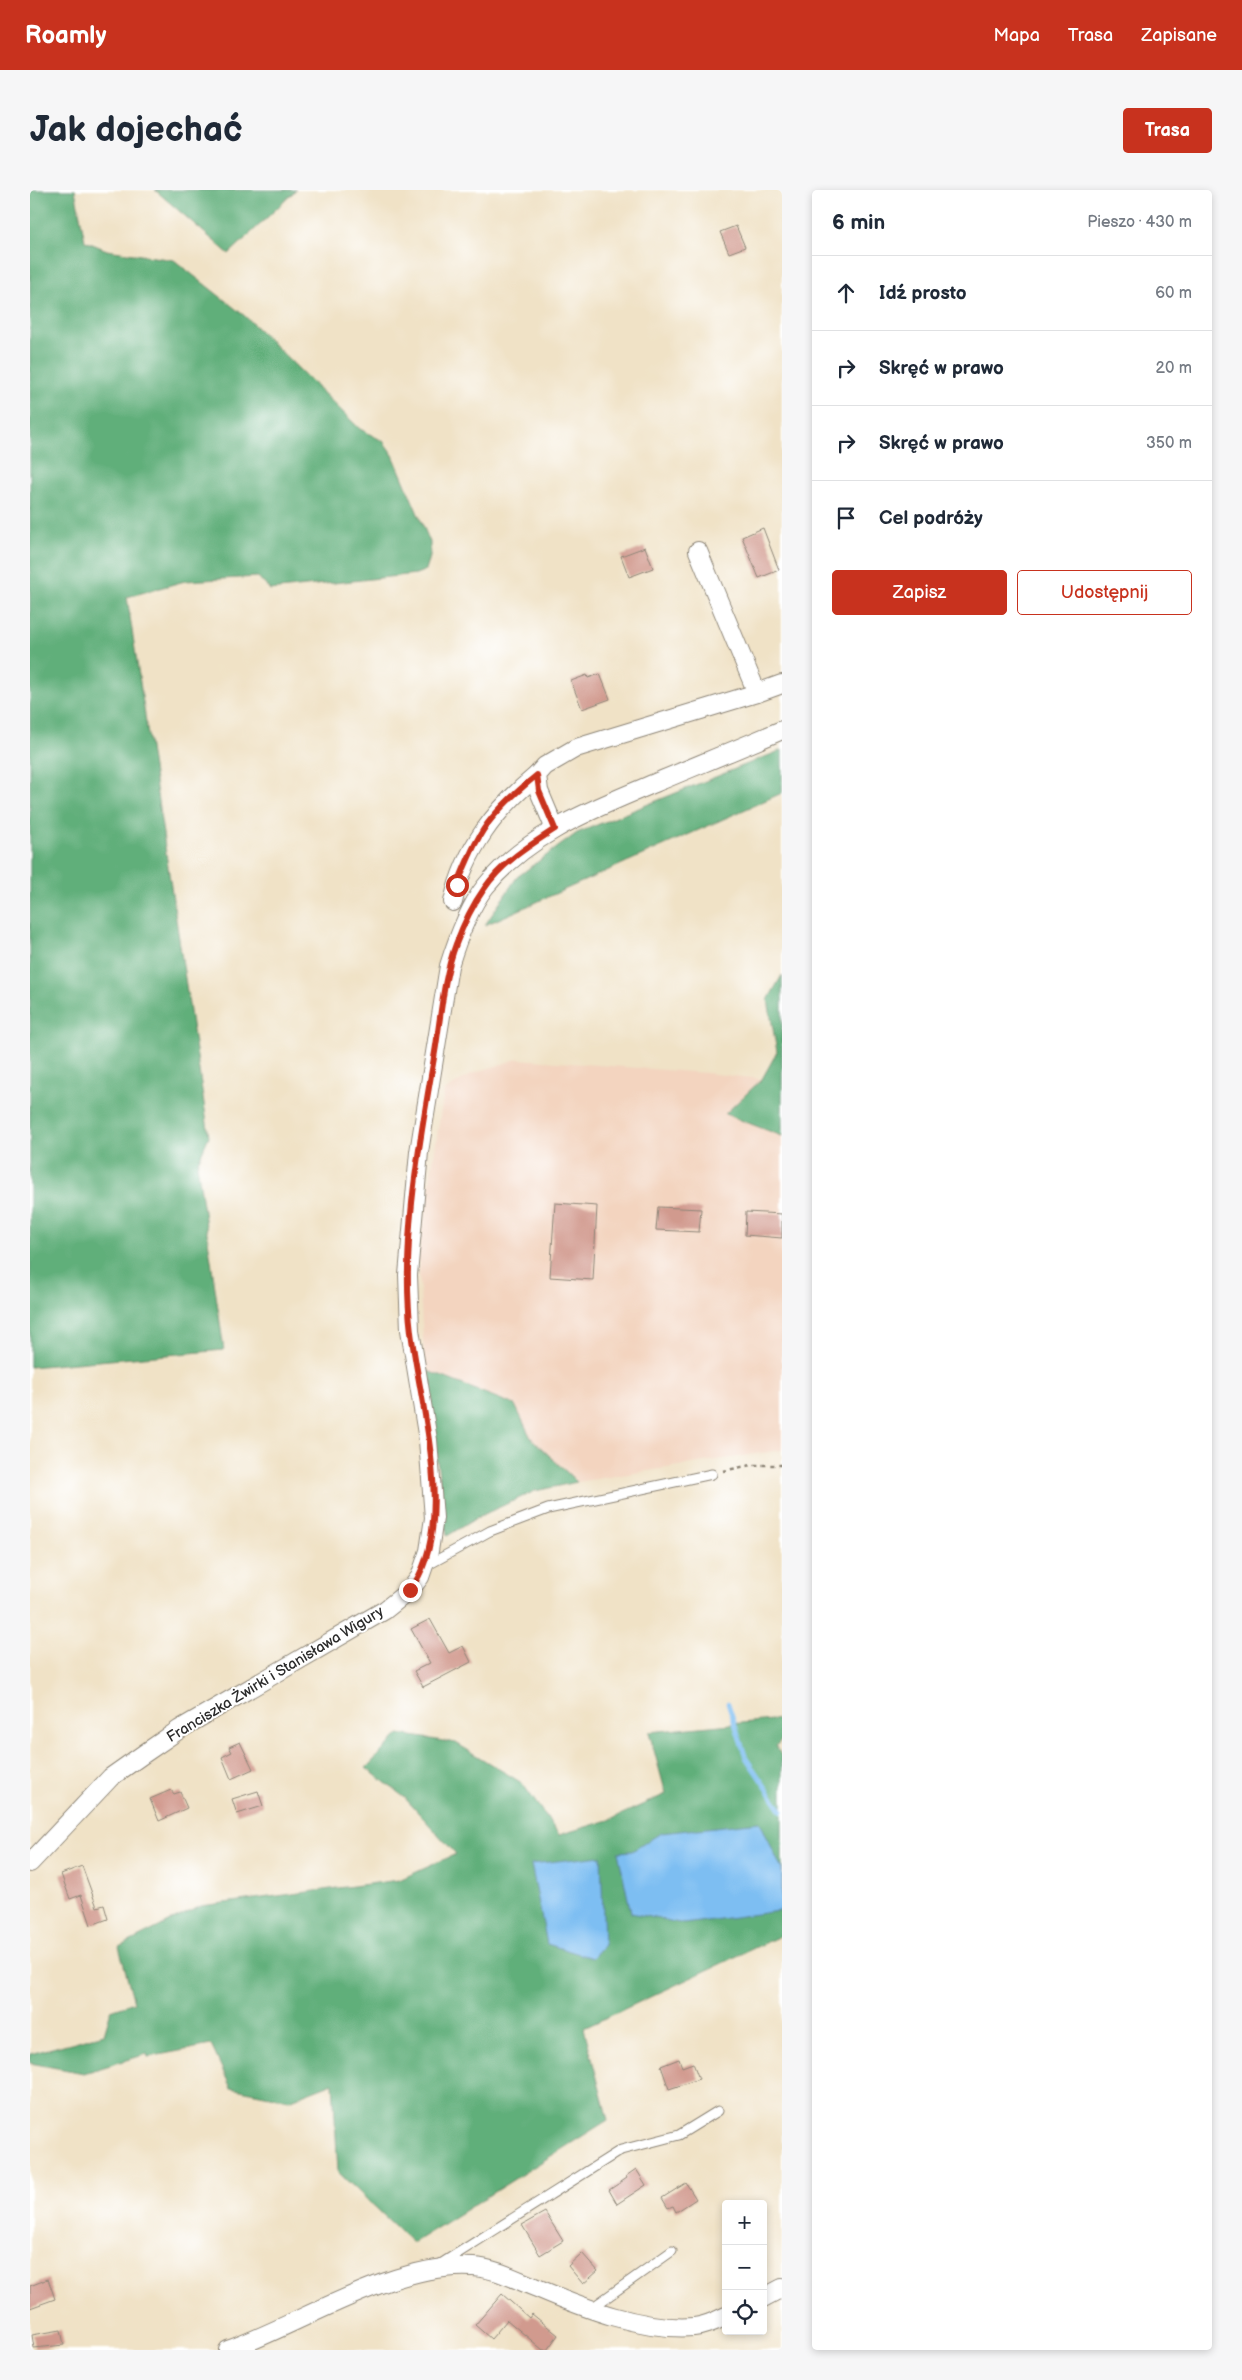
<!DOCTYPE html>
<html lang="pl">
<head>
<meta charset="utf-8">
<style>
  :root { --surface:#fff; --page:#f6f6f7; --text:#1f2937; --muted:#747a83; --line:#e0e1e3; --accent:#c8321e }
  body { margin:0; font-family:"Balsamiq Sans",sans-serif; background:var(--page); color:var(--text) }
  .controls { position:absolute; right:15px; bottom:15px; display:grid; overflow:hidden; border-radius:5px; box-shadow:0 2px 8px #0003 }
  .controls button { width:45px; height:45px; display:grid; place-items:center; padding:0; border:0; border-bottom:1px solid var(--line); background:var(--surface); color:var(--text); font:25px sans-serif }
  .stop { position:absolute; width:15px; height:15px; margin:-11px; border:4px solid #c8321e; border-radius:50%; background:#fff }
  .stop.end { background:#c8321e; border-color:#fff; box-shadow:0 1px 5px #0008 }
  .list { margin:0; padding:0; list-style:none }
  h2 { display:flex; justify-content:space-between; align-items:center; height:65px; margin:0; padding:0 20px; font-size:21px }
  h2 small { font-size:16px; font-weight:400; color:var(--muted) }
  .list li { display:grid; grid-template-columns:32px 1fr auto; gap:15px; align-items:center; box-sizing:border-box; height:75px; padding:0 20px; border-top:1px solid var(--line) }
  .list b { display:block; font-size:19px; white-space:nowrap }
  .list em { font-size:16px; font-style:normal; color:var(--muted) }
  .actions { display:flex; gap:10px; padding:15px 20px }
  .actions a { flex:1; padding:11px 0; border:1px solid var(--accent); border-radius:5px; text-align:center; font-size:18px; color:var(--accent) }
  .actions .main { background:var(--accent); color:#fff }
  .icon { flex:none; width:28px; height:28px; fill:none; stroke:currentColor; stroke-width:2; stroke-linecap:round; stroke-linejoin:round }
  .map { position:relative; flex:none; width:752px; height:2160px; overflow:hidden; border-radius:5px }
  header { display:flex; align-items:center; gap:30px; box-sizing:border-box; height:70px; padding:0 25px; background:var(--accent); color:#fff }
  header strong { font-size:24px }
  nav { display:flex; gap:28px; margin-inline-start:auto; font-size:18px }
  .intro { display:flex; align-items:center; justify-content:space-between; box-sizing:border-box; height:120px; padding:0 30px }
  h1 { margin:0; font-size:35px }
  .button { padding:12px 22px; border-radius:5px; background:var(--accent); color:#fff; font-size:18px; font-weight:700 }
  main { display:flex; gap:30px; padding:0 30px }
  aside { flex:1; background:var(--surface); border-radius:5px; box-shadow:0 2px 8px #0003 }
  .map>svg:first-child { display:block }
  .built { fill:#f3d4bf }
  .forest { fill:#60af7a; stroke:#466d52 }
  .water { fill:#7dbef2; stroke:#54748e }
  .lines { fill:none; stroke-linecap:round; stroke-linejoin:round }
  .stream { stroke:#7dbef2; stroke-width:4.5 }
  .building { fill:#d19a8e }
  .service-casing { stroke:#8e8678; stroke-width:11 }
  .minor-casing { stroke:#8e8678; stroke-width:20 }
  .path { stroke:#8e8678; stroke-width:2.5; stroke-dasharray:4 4; stroke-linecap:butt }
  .service { stroke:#fff; stroke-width:9 }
  .minor { stroke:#fff; stroke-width:18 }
  .route { stroke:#c8321e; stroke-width:6 }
  .labels { text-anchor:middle; stroke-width:4; stroke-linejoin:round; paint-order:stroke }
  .street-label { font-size:15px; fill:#2b2b2b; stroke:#fff }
</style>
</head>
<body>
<header>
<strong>Roamly</strong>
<nav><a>Mapa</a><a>Trasa</a><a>Zapisane</a></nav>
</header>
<div class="intro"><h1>Jak dojechać</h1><a class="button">Trasa</a></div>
<main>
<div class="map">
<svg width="752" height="2160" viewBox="0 0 752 2160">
  <rect width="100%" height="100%" fill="#fff"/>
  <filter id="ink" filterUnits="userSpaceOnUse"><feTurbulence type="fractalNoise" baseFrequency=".02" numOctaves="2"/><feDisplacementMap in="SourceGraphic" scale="10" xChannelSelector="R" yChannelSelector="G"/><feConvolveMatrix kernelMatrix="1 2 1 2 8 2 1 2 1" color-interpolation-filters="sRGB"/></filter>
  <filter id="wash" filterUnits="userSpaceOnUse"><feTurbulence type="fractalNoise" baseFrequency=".0096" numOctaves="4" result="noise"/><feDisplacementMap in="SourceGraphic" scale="20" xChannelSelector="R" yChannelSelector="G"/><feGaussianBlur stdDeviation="1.12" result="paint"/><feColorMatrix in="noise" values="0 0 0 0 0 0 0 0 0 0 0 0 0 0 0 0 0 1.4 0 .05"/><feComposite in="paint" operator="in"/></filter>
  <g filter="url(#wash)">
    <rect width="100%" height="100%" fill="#f0e2c6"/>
    <path class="built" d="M487,869L675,883L732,889L695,924L752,946V1260L547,1292L501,1248L485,1215L395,1180L388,1067L414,901L441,884Z"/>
    <g class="forest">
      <path d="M0,0H45L55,51L77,60L144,70L216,127L330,239L353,251L363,265L400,352V367L396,380L386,384L240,400L228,387L155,391L97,407L179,946L167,974L194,1160L0,1177Z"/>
      <path d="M125,0H266L199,64Z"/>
      <path d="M752,560V603L455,735L487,687L547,643Z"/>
      <path d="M752,785V946L695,924L732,889L747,862L738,810Z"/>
      <path d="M395,1180L485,1215L501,1248L547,1292L505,1301L448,1327L417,1346Z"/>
      <path d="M752,1529V1549L746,1556L752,1567V1745L554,1838L578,1930L383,2053L308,1982L303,1893L259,1910L201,1898L181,1855L118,1867L117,1864L54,1883L0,1873V1864L74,1844L81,1820L104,1812L89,1757L171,1716L369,1690L426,1664L374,1607L336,1578L369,1544L426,1553L492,1593L529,1645L579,1630L636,1604L619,1542Z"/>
    </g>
    <g class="water">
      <path d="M730,1632L752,1680V1717L749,1721L654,1734L601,1723L588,1662L602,1661L631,1643Z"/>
      <path d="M571,1666L574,1755L562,1768L517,1754L501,1674Z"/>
    </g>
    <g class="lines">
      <path class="stream" d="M698,1513L716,1568L752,1621"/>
    </g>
    <g id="blocks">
      <g class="building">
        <path d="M706,36L715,57L699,63L690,42Z"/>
        <path d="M733,338L749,380L729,388L712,347Z"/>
        <path d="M615,357L623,378L599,387L591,366Z"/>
        <path d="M570,484L580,509L552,519L541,491L557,485L558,488Z"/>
        <path d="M525,1013L567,1016L563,1090L520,1087Z"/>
        <path d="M628,1017L671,1019L669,1042L626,1040Z"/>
        <path d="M716,1022L752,1024V1048L715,1045Z"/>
        <path d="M400,1429L419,1463L433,1456L441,1472L393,1497L384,1481L400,1473L381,1439Z"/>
        <path d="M210,1552L223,1579L201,1589L192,1567L202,1562L199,1557Z"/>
        <path d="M141,1600L144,1604L150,1602L157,1618L129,1631L120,1609Z"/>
        <path d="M228,1601L233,1616L207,1624L202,1609Z"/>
        <path d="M52,1676L67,1717L74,1715L78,1729L61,1735L51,1705L40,1709L31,1684Z"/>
        <path d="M649,1869L652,1877L663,1873L669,1889L639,1899L631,1876Z"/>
        <path d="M606,1979L616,1995L587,2014L579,2000L597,1988L596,1986Z"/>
        <path d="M656,1993L666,2009L646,2022L643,2016L638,2018L632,2008Z"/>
        <path d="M515,2022L533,2051L510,2065L492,2035Z"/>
        <path d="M552,2063L568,2081L553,2094L538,2076Z"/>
        <path d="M18,2089L25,2109L0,2118V2096Z"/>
        <path d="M472,2104L499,2128L502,2124L528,2145L517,2160H513L477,2130L461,2149L445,2135Z"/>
        <path d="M31,2140L34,2155L4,2158L2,2145Z"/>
      </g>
    </g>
  </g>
  <g filter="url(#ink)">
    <use href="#blocks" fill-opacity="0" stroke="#8e8678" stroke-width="1"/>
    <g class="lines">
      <g class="service-casing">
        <g id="service">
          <path d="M396,1376L460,1341L518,1319L682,1284"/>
          <path d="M409,2075L591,1960L649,1945L688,1921"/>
          <path d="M559,2120L642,2061"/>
        </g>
      </g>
      <g class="minor-casing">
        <g id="minor">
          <path d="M727,503L752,494"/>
          <path d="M525,639L509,601L507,585L515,576L546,558L727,503L668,361"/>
          <path d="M423,712C435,658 466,619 507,585"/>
          <path d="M0,1673L81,1587L115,1563L150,1539L355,1420L380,1400L390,1387L399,1361L404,1328L398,1250L380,1140L378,1085L389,962L419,776C427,750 438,719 455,697C498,643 564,619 625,593C668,575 710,558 752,540"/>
          <path d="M733,2108L752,2098"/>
          <path d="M198,2160C271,2134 363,2072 443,2077C465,2078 487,2090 507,2098C554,2118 612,2141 664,2137C675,2136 686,2131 696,2126"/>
        </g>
      </g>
      <path class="path" d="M693,1281L721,1275H752"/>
      <use href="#service" class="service"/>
      <use href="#minor" class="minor"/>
    </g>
  </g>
  <g class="lines" filter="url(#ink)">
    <path class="route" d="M380,1400C428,1337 390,1215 381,1142C370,1053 390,950 405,862C411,826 413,788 426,754C433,735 442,716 454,699C471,673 499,656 525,639L509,601L507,585C491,598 475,612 462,628C446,647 437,672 427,695"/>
  </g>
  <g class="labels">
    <g class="street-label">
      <text transform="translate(245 1484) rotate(-31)" y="5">Franciszka Żwirki i Stanisława Wigury</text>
    </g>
  </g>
</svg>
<div class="controls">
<button>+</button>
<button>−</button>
<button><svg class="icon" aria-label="locate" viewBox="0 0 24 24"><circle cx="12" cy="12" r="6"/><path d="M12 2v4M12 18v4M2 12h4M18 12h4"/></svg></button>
</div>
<div class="stop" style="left:427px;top:695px"></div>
<div class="stop end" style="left:380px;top:1400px"></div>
</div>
<aside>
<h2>6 min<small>Pieszo · 430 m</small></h2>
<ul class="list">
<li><svg class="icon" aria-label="ahead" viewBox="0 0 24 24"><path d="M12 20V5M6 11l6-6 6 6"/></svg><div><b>Idź prosto</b></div><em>60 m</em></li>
<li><svg class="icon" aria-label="right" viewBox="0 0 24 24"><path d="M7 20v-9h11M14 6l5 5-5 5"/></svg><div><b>Skręć w prawo</b></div><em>20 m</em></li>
<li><svg class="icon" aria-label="right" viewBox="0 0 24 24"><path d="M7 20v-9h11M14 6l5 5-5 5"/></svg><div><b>Skręć w prawo</b></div><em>350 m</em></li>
<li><svg class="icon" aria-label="arrive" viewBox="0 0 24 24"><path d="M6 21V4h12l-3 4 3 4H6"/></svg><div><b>Cel podróży</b></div></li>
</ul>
<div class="actions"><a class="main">Zapisz</a><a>Udostępnij</a></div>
</aside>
</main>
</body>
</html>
